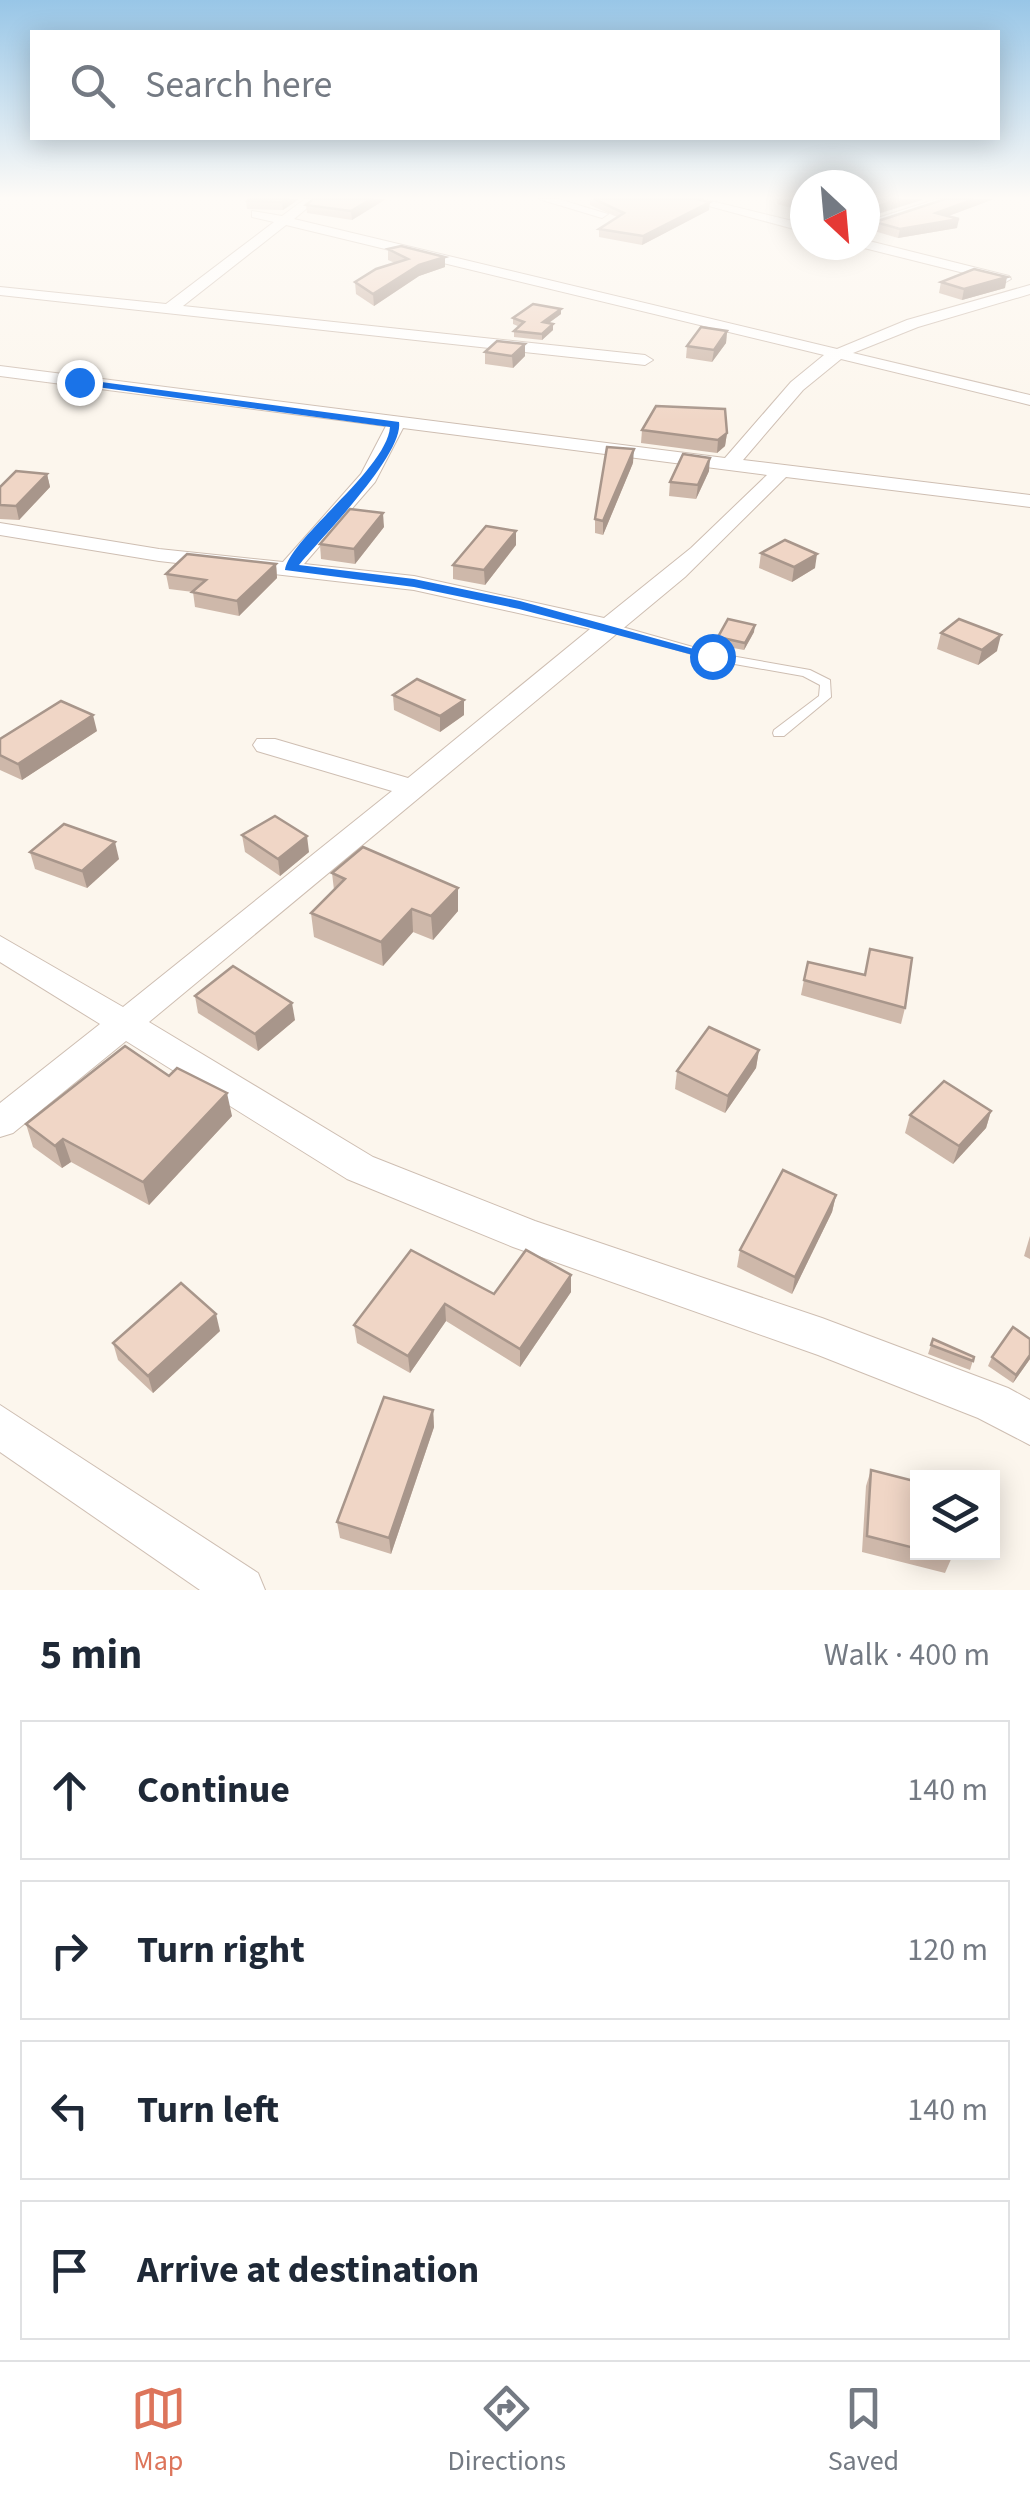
<!DOCTYPE html>
<html lang="en">
<head>
<meta charset="utf-8">
<style>
  :root { --surface:#fff; --page:#f6f6f7; --text:#1f2937; --muted:#747a83; --line:#e0e1e3; --accent:#dd755b }
  body { margin:0; font-family:"Source Sans 3",sans-serif; background:var(--page); color:var(--text) }
  .controls { position:absolute; right:30px; bottom:30px; display:grid; overflow:hidden; border-radius:0px; box-shadow:0 5px 25px #0003 }
  .controls button { width:90px; height:90px; display:grid; place-items:center; padding:0; border:0; border-bottom:2px solid var(--line); background:var(--surface); color:var(--text); font:50px sans-serif }
  .compass { position:absolute; left:790px; top:170px; width:90px; height:90px; border-radius:50%; background:var(--surface); box-shadow:0 5px 25px #0003; rotate:154deg }
  .stop { position:absolute; width:30px; height:30px; margin:-22px; border:8px solid #1a73e8; border-radius:50%; background:#fff }
  .stop.end { background:#1a73e8; border-color:#fff; box-shadow:0 2px 10px #0008 }
  .list { margin:0; padding:0; list-style:none }
  h2 { display:flex; justify-content:space-between; align-items:center; height:130px; margin:0; padding:0 40px; font-size:42px }
  h2 small { font-size:32px; font-weight:400; color:var(--muted) }
  .list li { display:grid; grid-template-columns:65px 1fr auto; gap:30px; align-items:center; box-sizing:border-box; height:140px; margin:0 20px 20px; padding:0 20px; border:2px solid var(--line); border-radius:0px }
  .list b { display:block; font-size:38px; white-space:nowrap }
  .list em { font-size:32px; font-style:normal; color:var(--muted) }
  .icon { flex:none; width:55px; height:55px; fill:none; stroke:currentColor; stroke-width:2; stroke-linecap:round; stroke-linejoin:round }
  .map { position:relative; flex:none; width:1030px; height:1590px; overflow:hidden }
  .search { position:absolute; background:var(--surface); box-shadow:0 5px 25px #0003; left:30px; right:30px; top:30px; height:110px; display:flex; align-items:center; gap:25px; box-sizing:border-box; padding:0 35px; border-radius:0px; color:var(--muted); font-size:38px }
  .sheet { height:770px; background:var(--surface) }
  nav { display:flex; justify-content:space-around; align-items:center; box-sizing:border-box; height:140px; border-top:2px solid var(--line); background:var(--surface); font-size:28px; color:var(--muted) }
  nav a { display:grid; justify-items:center; gap:5px }
  nav .on { color:var(--accent) }
  .map>svg:first-child { display:block }
  .lines { fill:none; stroke-linecap:round; stroke-linejoin:round }
  .service-casing { stroke:#cebeb2; stroke-width:2 }
  .minor-casing { stroke:#cebeb2; stroke-width:2 }
  .service { fill:#fff; fill-rule:evenodd }
  .minor { fill:#fff; fill-rule:evenodd }
  .wall { fill:#ceb8aa }
  .shaded-wall { fill:#a8968b }
  .building { fill:#f0d6c6; stroke:#a8968b; stroke-width:2.5 }
  .route { fill:#1a73e8 }
</style>
</head>
<body>
<div class="map">
<svg width="1030" height="1590" viewBox="0 0 1030 1590">
  <rect width="100%" height="100%" fill="#fcf6ed"/>
  <g class="lines">
    <g class="service-casing">
      <path id="service" d="M608,623L714,653L810,670L830,680L831,697L784,736H774L773,733L774,730L819,696L820,685L803,676L712,660L604,628L602,626Z"/>
    </g>
    <g class="minor-casing">
      <g id="minor">
        <path d="M305,199H318L294,219L837,349L907,320L1030,285V294L918,327L853,353L1030,395V405L841,359L803,390L743,460L1030,495V507L786,477L685,577L149,1022L373,1157L535,1221L822,1318L1008,1388L1030,1400V1445L978,1418L818,1355L513,1247L347,1179L126,1041L13,1133L0,1137V1103L100,1024L0,962V936L123,1007L392,791L257,751L253,745L257,739H275L408,778L590,629L414,590L159,561L0,535V523L159,549L283,562L361,474L386,426L0,376V366L725,458L791,382L824,355L286,225L183,306L645,355L653,360L645,365L0,295V287L166,304L274,222L252,217V211L282,216ZM403,428L767,475L691,548L604,618L414,576L304,564L375,482Z"/>
        <path d="M539,199H558L608,214L602,218Z"/>
        <path d="M683,199H703L805,224V232Z"/>
        <path d="M937,199H955L865,230V222Z"/>
        <path d="M865,240L1009,276L1011,279L1004,283L860,247Z"/>
        <path d="M0,1405L258,1573L265,1590H200L0,1452Z"/>
      </g>
    </g>
    <use href="#service" class="service"/>
    <use href="#minor" class="minor"/>
  </g>
  <g class="wall">
    <path d="M299,199L283,210L247,209L246,201Z"/>
    <path d="M386,199L352,220L307,213L306,205Z"/>
    <path d="M590,199H696L709,210L642,245L599,237V229L617,217L590,205Z"/>
    <path d="M777,199H805V212L777,204Z"/>
    <path d="M945,199H994L948,216L957,228L898,238L874,231L875,222Z"/>
    <path d="M388,249L445,267L419,276L374,306L356,294L355,282L395,263L388,260Z"/>
    <path d="M941,282L1005,288L962,300L939,293Z"/>
    <path d="M561,314L549,323L553,324V330L542,340L514,337V331L520,327L513,324V318Z"/>
    <path d="M727,331L726,343L712,362L686,358L687,346Z"/>
    <path d="M485,352L525,356L513,368L485,364Z"/>
    <path d="M642,430L727,433L725,446L717,453L641,443Z"/>
    <path d="M633,463L603,535L595,533V519Z"/>
    <path d="M709,471L696,499L669,496L670,482Z"/>
    <path d="M47,474L50,487L19,520L0,519V487Z"/>
    <path d="M384,527L355,564L321,559L320,544Z"/>
    <path d="M516,545L485,585L453,579V565Z"/>
    <path d="M761,553L815,568L792,582L759,568Z"/>
    <path d="M276,564L277,578L239,616L195,607L193,592L169,589L166,574Z"/>
    <path d="M754,632L744,650L717,645L718,637Z"/>
    <path d="M941,633L997,651L978,665L937,649Z"/>
    <path d="M393,695L464,700V715L440,732L394,710Z"/>
    <path d="M97,731L22,780L0,770V739Z"/>
    <path d="M242,835L309,852L280,876L245,852Z"/>
    <path d="M30,852L119,859L87,888L35,869Z"/>
    <path d="M332,873L458,888V911L433,940L413,932L383,966L314,937L311,913L334,890Z"/>
    <path d="M864,975L905,1008L901,1024L801,995L804,980Z"/>
    <path d="M195,996L295,1020L258,1051L198,1013Z"/>
    <path d="M759,1050L756,1068L725,1113L675,1089L677,1071Z"/>
    <path d="M169,1076L232,1116L149,1205L71,1162L62,1168L33,1147L26,1124Z"/>
    <path d="M991,1111L986,1128L953,1164L905,1133L910,1115Z"/>
    <path d="M836,1195L832,1212L792,1294L737,1267L740,1250Z"/>
    <path d="M1030,1236V1259L1024,1256Z"/>
    <path d="M571,1292L520,1367L446,1321L410,1373L357,1343L354,1325L494,1294Z"/>
    <path d="M220,1331L153,1393L118,1360L113,1343Z"/>
    <path d="M933,1339L974,1357L970,1370L928,1354Z"/>
    <path d="M992,1357L1030,1359L1013,1383L988,1366Z"/>
    <path d="M433,1410L434,1427L391,1554L340,1538L337,1522Z"/>
    <path d="M871,1470L918,1482V1552H952V1557L945,1573L862,1552L866,1486Z"/>
  </g>
  <g class="shaded-wall">
    <path d="M287,199H299L283,210L282,202Z"/>
    <path d="M371,199H386L352,220L351,211Z"/>
    <path d="M901,199H925L865,218V210Z"/>
    <path d="M974,199H994L935,221L936,213Z"/>
    <path d="M710,202L709,210L642,245L643,236Z"/>
    <path d="M959,219L957,228L898,238L900,229Z"/>
    <path d="M445,257V267L419,276L374,306L373,294L419,265Z"/>
    <path d="M1007,277L1005,288L962,300L964,289Z"/>
    <path d="M561,309V314L543,327V322Z"/>
    <path d="M553,324V330L542,340V334Z"/>
    <path d="M727,331L726,343L712,362L714,350Z"/>
    <path d="M525,344V356L513,368L512,356Z"/>
    <path d="M727,433L725,446L717,453L718,440Z"/>
    <path d="M634,449L633,463L603,535V521Z"/>
    <path d="M710,458L709,471L696,499L698,485Z"/>
    <path d="M47,474L50,487L19,520L16,506Z"/>
    <path d="M383,513L384,527L355,564L354,549Z"/>
    <path d="M516,531V545L485,585L484,570Z"/>
    <path d="M817,554L815,568L792,582L794,567Z"/>
    <path d="M276,564L277,578L239,616L237,601Z"/>
    <path d="M755,625L754,632L744,650L745,643Z"/>
    <path d="M1001,635L997,651L978,665L982,650Z"/>
    <path d="M464,700V715L440,732V716Z"/>
    <path d="M93,715L97,731L22,780L18,764Z"/>
    <path d="M307,836L309,852L280,876L278,859Z"/>
    <path d="M115,842L119,859L87,888L82,871Z"/>
    <path d="M458,888V911L433,940L431,916Z"/>
    <path d="M412,909L413,932L383,966L381,942Z"/>
    <path d="M292,1003L295,1020L258,1051L255,1034Z"/>
    <path d="M759,1050L756,1068L725,1113L728,1096Z"/>
    <path d="M227,1093L232,1116L149,1205L143,1182Z"/>
    <path d="M991,1111L986,1128L953,1164L959,1146Z"/>
    <path d="M63,1139L71,1162L62,1168L55,1146Z"/>
    <path d="M836,1195L832,1212L792,1294L795,1277Z"/>
    <path d="M571,1275V1292L520,1367V1349Z"/>
    <path d="M445,1304L446,1321L410,1373L408,1356Z"/>
    <path d="M216,1314L220,1331L153,1393L148,1376Z"/>
    <path d="M1030,1355V1359L1013,1383L1016,1375Z"/>
    <path d="M433,1410L434,1427L391,1554L389,1538Z"/>
  </g>
  <g class="building">
    <path d="M250,199H287L282,202L246,201Z"/>
    <path d="M313,199H371L351,211L306,205Z"/>
    <path d="M594,199H696L710,202L643,236L599,229L624,213Z"/>
    <path d="M789,199H805V203Z"/>
    <path d="M865,199H901L865,210Z"/>
    <path d="M945,199H974L936,213L959,219L900,229L875,222Z"/>
    <path d="M401,246L445,257L419,265L373,294L355,282L376,269L408,259L388,249Z"/>
    <path d="M974,269L1007,277L964,289L941,282Z"/>
    <path d="M533,304L561,309L543,322L553,324L542,334L514,331L524,322L513,318Z"/>
    <path d="M701,327L727,331L714,350L687,346Z"/>
    <path d="M497,341L525,344L512,356L485,352Z"/>
    <path d="M656,406L725,409L727,433L718,440L642,430Z"/>
    <path d="M607,447L634,449L603,521L595,519Z"/>
    <path d="M683,454L710,458L698,485L670,482Z"/>
    <path d="M16,471L47,474L16,506L0,505V487Z"/>
    <path d="M350,509L383,513L354,549L320,544Z"/>
    <path d="M486,526L516,531L484,570L453,565Z"/>
    <path d="M785,540L817,554L794,567L761,553Z"/>
    <path d="M187,554L276,564L237,601L192,592L206,580L166,574Z"/>
    <path d="M728,619L755,625L745,643L718,637Z"/>
    <path d="M959,619L1001,635L982,650L941,633Z"/>
    <path d="M417,679L464,700L440,716L393,695Z"/>
    <path d="M61,701L93,715L18,764L0,755V739Z"/>
    <path d="M275,816L307,836L278,859L242,835Z"/>
    <path d="M64,824L115,842L82,871L30,852Z"/>
    <path d="M363,847L458,888L431,916L412,909L381,942L311,913L345,879L332,873Z"/>
    <path d="M870,949L912,958L905,1008L804,980L808,962L865,975Z"/>
    <path d="M233,966L292,1003L255,1034L195,996Z"/>
    <path d="M709,1027L759,1050L728,1096L677,1071Z"/>
    <path d="M125,1046L169,1076L177,1068L227,1093L143,1182L63,1139L55,1146L26,1124Z"/>
    <path d="M944,1081L991,1111L959,1146L910,1115Z"/>
    <path d="M783,1170L836,1195L795,1277L740,1250Z"/>
    <path d="M411,1250L494,1294L526,1250L571,1275L520,1349L445,1304L408,1356L354,1325Z"/>
    <path d="M181,1283L216,1314L148,1376L113,1343Z"/>
    <path d="M1013,1327L1030,1339V1355L1016,1375L992,1357Z"/>
    <path d="M933,1339L974,1357L973,1361L931,1345Z"/>
    <path d="M384,1397L433,1410L389,1538L337,1522Z"/>
    <path d="M871,1470L918,1482V1549L867,1536Z"/>
    <path d="M933,1552H952V1557Z"/>
  </g>
  <linearGradient id="sky" x2="0" y2="1"><stop stop-color="#98c6e7"/><stop offset="0.47" stop-color="#fefbf7"/><stop offset="1" stop-color="#fefbf7" stop-opacity="0"/></linearGradient>
  <rect width="1030" height="421" fill="url(#sky)"/>
  <path class="route" d="M79,379L399,422C404,454 322,537 299,565L414,579L520,601L719,656L712,660L519,609L414,587L285,570C289,539 387,469 390,427L75,384Z"/>
</svg>
<div class="controls">
<button><svg class="icon" aria-label="layers" viewBox="0 0 24 24"><path d="M12 4l9 5-9 5-9-5zM3 14l9 5 9-5"/></svg></button>
</div>
<svg class="compass" viewBox="-18 -18 36 36"><path d="M0-13l5 13h-10z" fill="#e53935"/><path d="M0 13l5-13h-10z" fill="#747a83"/></svg>
<div class="stop" style="left:712px;top:656px"></div>
<div class="stop end" style="left:79px;top:382px"></div>
<div class="search"><svg class="icon" aria-label="search" viewBox="0 0 24 24"><circle cx="10" cy="10" r="6"/><path d="M15 15l6 6"/></svg>Search here</div>
</div>
<section class="sheet">
<h2>5 min<small>Walk · 400 m</small></h2>
<ul class="list">
<li><svg class="icon" aria-label="ahead" viewBox="0 0 24 24"><path d="M12 20V5M6 11l6-6 6 6"/></svg><div><b>Continue</b></div><em>140 m</em></li>
<li><svg class="icon" aria-label="right" viewBox="0 0 24 24"><path d="M7 20v-9h11M14 6l5 5-5 5"/></svg><div><b>Turn right</b></div><em>120 m</em></li>
<li><svg class="icon" aria-label="left" viewBox="0 0 24 24"><path d="M17 20v-9H6M10 6l-5 5 5 5"/></svg><div><b>Turn left</b></div><em>140 m</em></li>
<li><svg class="icon" aria-label="arrive" viewBox="0 0 24 24"><path d="M6 21V4h12l-3 4 3 4H6"/></svg><div><b>Arrive at destination</b></div></li>
</ul>
</section>
<nav>
<a class="on"><svg class="icon" aria-label="map" viewBox="0 0 24 24"><path d="M3 6l6-2 6 2 6-2v14l-6 2-6-2-6 2zM9 4v14M15 6v14"/></svg>Map</a>
<a><svg class="icon" aria-label="directions" viewBox="0 0 24 24"><path d="M12 3l9 9-9 9-9-9zM9 14v-3h6M13 9l2 2-2 2"/></svg>Directions</a>
<a><svg class="icon" aria-label="saved" viewBox="0 0 24 24"><path d="M7 4h10v16l-5-4-5 4z"/></svg>Saved</a>
</nav>
</body>
</html>
